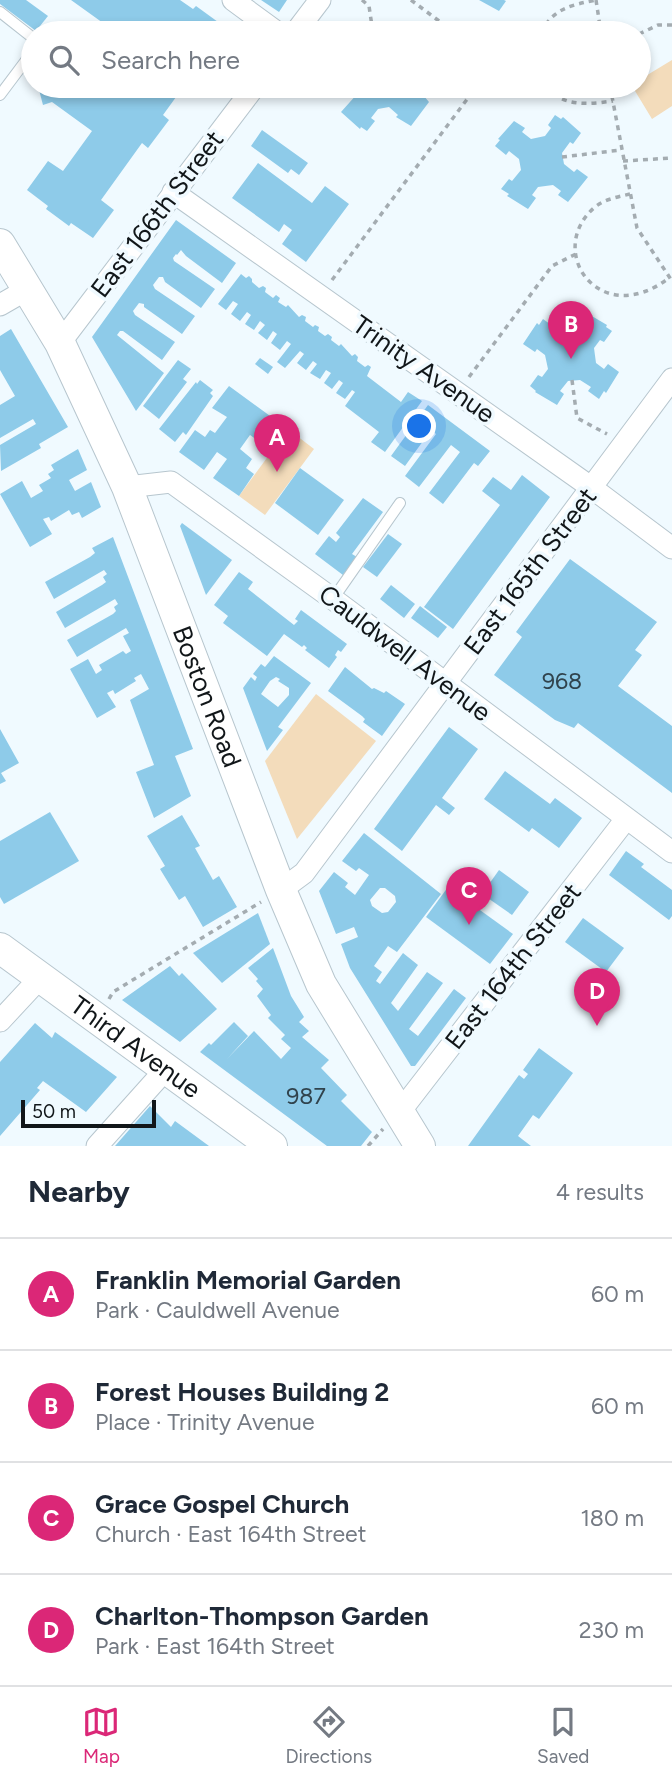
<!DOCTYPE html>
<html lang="en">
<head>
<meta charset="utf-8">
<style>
  :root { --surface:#fff; --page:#f2f2f3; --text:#1f2937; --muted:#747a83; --line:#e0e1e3; --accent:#db2777 }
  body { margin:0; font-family:Figtree,sans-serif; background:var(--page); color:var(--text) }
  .scale { position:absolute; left:21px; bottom:18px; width:135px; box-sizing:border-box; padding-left:7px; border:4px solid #111619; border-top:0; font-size:19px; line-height:24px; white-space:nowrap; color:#111619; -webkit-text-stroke:5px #f0faff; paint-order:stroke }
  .you { position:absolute; left:420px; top:427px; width:24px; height:24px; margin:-18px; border:5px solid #fff; border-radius:50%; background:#1a73e8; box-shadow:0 0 0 10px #1a73e833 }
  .badge { display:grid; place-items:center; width:46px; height:46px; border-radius:50%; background:var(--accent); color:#fff; font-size:23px; font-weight:700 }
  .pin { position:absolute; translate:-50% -58px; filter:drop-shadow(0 2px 4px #0008) }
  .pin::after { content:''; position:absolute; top:37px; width:24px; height:21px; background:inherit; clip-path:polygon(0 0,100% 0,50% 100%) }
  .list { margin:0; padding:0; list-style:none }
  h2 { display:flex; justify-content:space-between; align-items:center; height:91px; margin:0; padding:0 28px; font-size:30px }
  h2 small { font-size:23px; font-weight:400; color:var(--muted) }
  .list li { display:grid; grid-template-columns:46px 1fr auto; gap:21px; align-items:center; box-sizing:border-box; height:112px; padding:0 28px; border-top:2px solid var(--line) }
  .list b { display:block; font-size:26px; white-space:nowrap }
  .list p { margin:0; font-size:23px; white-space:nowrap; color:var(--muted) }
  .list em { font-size:23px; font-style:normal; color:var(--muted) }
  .icon { flex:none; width:38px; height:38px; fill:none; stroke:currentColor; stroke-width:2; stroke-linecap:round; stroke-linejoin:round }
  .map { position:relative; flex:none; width:672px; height:1146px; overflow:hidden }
  .search { position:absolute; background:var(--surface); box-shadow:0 4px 10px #0003; left:21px; right:21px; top:21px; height:77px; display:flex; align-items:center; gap:18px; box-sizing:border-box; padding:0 24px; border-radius:38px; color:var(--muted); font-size:26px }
  .sheet { height:539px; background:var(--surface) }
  nav { display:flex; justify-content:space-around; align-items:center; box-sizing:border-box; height:98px; border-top:2px solid var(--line); background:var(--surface); font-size:19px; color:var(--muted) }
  nav a { display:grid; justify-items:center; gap:4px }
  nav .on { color:var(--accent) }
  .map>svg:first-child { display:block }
  .green { fill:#f3dcbb }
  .building { fill:#8ecbe9; fill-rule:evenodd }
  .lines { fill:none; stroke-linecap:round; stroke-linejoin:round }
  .service-casing { stroke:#b7c6ce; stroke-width:12 }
  .minor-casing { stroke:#b7c6ce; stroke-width:23 }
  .secondary-casing { stroke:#b7c6ce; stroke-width:32 }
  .path { stroke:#a4acb1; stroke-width:3.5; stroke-dasharray:5 5; stroke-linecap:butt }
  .service { stroke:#fff; stroke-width:10 }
  .minor { stroke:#fff; stroke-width:21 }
  .secondary { stroke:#fff; stroke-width:30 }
  .labels { text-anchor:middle; stroke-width:7; stroke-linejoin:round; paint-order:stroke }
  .number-label { font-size:23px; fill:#30434d }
  .street-label { font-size:26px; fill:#111619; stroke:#f0faff }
</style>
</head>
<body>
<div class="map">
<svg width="672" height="1146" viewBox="0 0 672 1146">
  <rect width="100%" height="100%" fill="#f0faff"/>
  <g class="green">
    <path d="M672,60V106L652,119L632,86H639V80Z"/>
    <path d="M288,429L314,449L265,515L239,496Z"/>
    <path d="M316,694L376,741L297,839L265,761Z"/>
  </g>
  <g class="building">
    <path d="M0,0H26L48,16L36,31L0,4Z"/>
    <path d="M71,0H180L193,9L196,6L218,22L216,26L226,33H163L151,22L143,33H117Z"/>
    <path d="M261,0H287L279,12Z"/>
    <path d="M479,0H504L506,1L499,11Z"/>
    <path d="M38,86H184L163,115L169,120L148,148L142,143L101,200L114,210L93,238L71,223L69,226L46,209L48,206L27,190L48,161L63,171L92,131L52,102L43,105Z"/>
    <path d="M357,86H405L414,93L418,89L429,102L411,126L396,117L398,115L389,107L378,109L371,118L375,121L367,131L361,127L360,129L341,112L358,93Z"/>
    <path d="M555,115L561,119L563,117L581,133L573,144L570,142L562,153L564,164L574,172L577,169L588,177L568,202L558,195L561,191L553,185L538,187L532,195L536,198L528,209L507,196L509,194L501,189L509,179L512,181L521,170L519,159L509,151L506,155L495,146L500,140L498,139L514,121L525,128L522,132L531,139L545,136L551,128L548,125Z"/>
    <path d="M262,130L308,163L299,175L291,169L288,173L251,146Z"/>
    <path d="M258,163L312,203L325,186L349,204L306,262L282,244L292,230L284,224L279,232L232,198Z"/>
    <path d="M176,220L236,263L222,283L186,256L181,250L177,255L176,254L173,258L174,261L215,289L201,308L165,282L163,277H159L153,285L155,289L195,316L182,334L144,307V304L139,303L133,311L135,315L175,342L162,360L123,331H120L117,335L164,373L136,411L92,337Z"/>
    <path d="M241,274L246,278L249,276L252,279V282L259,288L263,286L266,288L265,292L273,298L276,295L280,298L278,302L286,307L288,305L299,317L302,315L306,317L305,321L313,327L315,325L319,327L318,331L325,336L328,334L332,337L331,340L339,346L341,344L352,356L355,354L358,357L357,361L365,367L368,365L371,367L367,376L401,402L408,392L422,401L385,452L371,442L379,432L345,406L355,392L352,390L345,399L336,393L343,383L339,380L332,389L324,383L331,373L326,370L320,379L310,373L317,364L313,361L306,370L297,363L304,354L300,351L285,368L277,362L291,344L287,341L280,350L271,343L277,334L273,331L267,340L258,333L265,325L260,321L254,330L245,324L251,315L247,312L240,321L231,314L238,304L233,301L226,310L218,304Z"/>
    <path d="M585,312L607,325L606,327L612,331L604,342L600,340L594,348L596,363L604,369L608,364L619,372L606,393L604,391L599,399L588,391L591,387L580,380L568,381L560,391L564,394L557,405L535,392L536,391L530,386L538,375L542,377L548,369L545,355L537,349L535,352L523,344L537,323L539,325L543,319L554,327L552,330L562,338L573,336L581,325L577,322Z"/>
    <path d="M11,329L68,427L39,444L41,448L1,471L0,445L36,424L33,419L0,438V405L15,396L0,370V336Z"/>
    <path d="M260,358L273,367L268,374L255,364Z"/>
    <path d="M178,360L191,369L183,379L187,382L159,419L143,406Z"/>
    <path d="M200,380L213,390L210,393L213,396L186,435L183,432L175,442L159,429L196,382L197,384Z"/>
    <path d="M229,386L288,429L272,451L250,435L240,449L252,459L246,468L254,474L239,496L213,478L227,459L217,452L204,470L179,452L195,430L205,437L210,430L215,433L227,417L212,408Z"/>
    <path d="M428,405L490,451L478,466L474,463L443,504L429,493L460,452L451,445L419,487L405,476L436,434L431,430L405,466L391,456Z"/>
    <path d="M78,449L87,470L69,480L75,491L91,482L101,507L82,518L79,512L72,515L69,510L51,521L49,517L43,519L52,534L30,547L0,494L22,481L31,498L43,491L39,485L51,478L48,474L54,470L51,465Z"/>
    <path d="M300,468L344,500L318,535L275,503Z"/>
    <path d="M522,475L550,497L453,629L424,607L500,505L482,491L493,477L511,490Z"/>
    <path d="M363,498L383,512L352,554L357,557L343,575L315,554L329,536L336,542L340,537L336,533Z"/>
    <path d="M182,523L232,560L206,595L180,526Z"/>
    <path d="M388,534L402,544L377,577L363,567Z"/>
    <path d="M113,537L193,749L175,756L191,796L154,818L136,772L154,765L130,700L149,689L141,674L134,678L136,681L115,694L113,690L107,693L116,707L97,718L70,669L88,659L96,674L102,670L99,665L123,651L126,654L131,651L123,636L129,633L126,628L77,657L67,640L113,614L116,611L114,607L118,604L115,599L65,628L56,612L102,585L106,582L103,577L107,574L104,570L54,599L45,582L90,557L95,553L92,548Z"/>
    <path d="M570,559L657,622L635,650L642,655L618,686L672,726V793L578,723L574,728L555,720L494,675L522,637L516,632Z"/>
    <path d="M239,572L253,582L248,589L294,625L298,621L295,619L301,610L347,644L341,652L338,650L335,655L337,657L329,668L305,650L307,648L304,645L302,647L284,634L267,656L223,623L228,616L214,605Z"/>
    <path d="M391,585L415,604L404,618L380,599Z"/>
    <path d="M420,606L447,627L438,638L411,618Z"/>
    <path d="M274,656L311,683L278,727L283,730L267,751L243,688L251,677L255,681L257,677L253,674L261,664L265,667ZM276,677L280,679L278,681L289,688V695L278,707L261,694L270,681Z"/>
    <path d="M345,667L372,689L374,688L384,693L386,691L405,704L382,736L363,722L365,719L362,716L328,691Z"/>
    <path d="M449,727L478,749L442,798L455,808L449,815L436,805L402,851L374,829Z"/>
    <path d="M0,729L19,763L1,773L6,781L0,784Z"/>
    <path d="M505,771L550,804L555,798L582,818L559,848L532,828L529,832L484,799Z"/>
    <path d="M50,812L79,861L4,904L0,897V841Z"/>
    <path d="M182,815L200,846L195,848L213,880L219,876L237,907L203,927L185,896L179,900L160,869L165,866L147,836Z"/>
    <path d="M364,833L441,894L397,952L388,946L374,966L382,972L376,981L380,984L403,953L418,965L391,1003L398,1011L427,972L443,983L409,1029L418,1036L454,989L466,998L415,1066H411L350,968L341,944L358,937L354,927L336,934L319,891L334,872L348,883L345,887L355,895L369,875L359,868L356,871L342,861ZM380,888H385L395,896L396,902L388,912L382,913L372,906L370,900Z"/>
    <path d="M626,851L644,864L641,867L672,890V916L669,920L609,875Z"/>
    <path d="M499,870L529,892L512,915L482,894Z"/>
    <path d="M448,887L513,934L490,964L426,917Z"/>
    <path d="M258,913L270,944L222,983L193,953Z"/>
    <path d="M583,918L624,948L606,972L565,942Z"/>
    <path d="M273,948L291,996L304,1017L299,1022L309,1031L302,1037L329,1060L321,1068L347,1095L341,1101L372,1132L361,1146H327L200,1052L209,1043L211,1045L234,1022L248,1036L227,1059L254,1031L281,1059L291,1048L281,1039L285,1035L268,1018L271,1015L257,996L263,989L256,981L258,979L248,968Z"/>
    <path d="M170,966L179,976L182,973L217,1009L180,1042L122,1000Z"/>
    <path d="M35,1023L52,1038L55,1032L117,1077L86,1112L43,1081L37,1088L40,1090L0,1136V1062Z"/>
    <path d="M539,1048L573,1073L539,1119L533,1115L518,1136L531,1146H468L519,1075L524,1079L528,1074L523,1070Z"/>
    <path d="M150,1106L171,1127L175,1121L209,1146H115Z"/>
  </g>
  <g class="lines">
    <g class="service-casing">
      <g id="service">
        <path d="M0,12L33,38"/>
        <path d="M0,95L33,51"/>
        <path d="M333,599L400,503"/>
      </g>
    </g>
    <g class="minor-casing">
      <g id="minor">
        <path d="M233,0L278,33"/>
        <path d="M295,33L320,0"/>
        <path d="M173,192L592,488L672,548"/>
        <path d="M0,305L26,290"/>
        <path d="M60,343L255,86"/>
        <path d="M127,487L171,482L333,599L672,852"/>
        <path d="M281,890L304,873L672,379"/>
        <path d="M0,1021L39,979"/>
        <path d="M399,1113L626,819"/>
        <path d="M97,1146L166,1069"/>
      </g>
    </g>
    <g class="secondary-casing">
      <g id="secondary">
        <path id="s1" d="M0,244L60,343L127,487L281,890L321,984L420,1146"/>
        <path id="s2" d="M0,948L272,1146"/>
      </g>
    </g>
    <g class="path">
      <path d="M362,0L369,6L373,33"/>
      <path d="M411,0L455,33"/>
      <path d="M596,0L601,33"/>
      <path d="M541,33C552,9 571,5 596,0"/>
      <path d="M639,34L658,25H672"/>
      <path d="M547,86C562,108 590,104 613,101"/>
      <path d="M610,86L637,228L672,281"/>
      <path d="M464,98L465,86"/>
      <path d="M562,157L621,150"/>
      <path d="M623,161L672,158"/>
      <path d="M630,194C618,197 605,199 595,207C544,250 599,331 669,278"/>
      <path d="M332,280L477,86"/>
      <path d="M469,377L552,266L576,254"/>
      <path d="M572,380L577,418L607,434"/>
      <path d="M109,999L113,992L261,902"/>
      <path d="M368,1146L383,1129"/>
    </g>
    <use href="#service" class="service"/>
    <use href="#minor" class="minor"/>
    <use href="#secondary" class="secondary"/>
  </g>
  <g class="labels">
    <g class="number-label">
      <text x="562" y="689">968</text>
      <text x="306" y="1104">987</text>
    </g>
    <g class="street-label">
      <text transform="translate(157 214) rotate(-53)" y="9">East 166th Street</text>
      <text transform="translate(424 369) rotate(35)" y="9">Trinity Avenue</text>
      <text transform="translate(530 571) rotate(-53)" y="9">East 165th Street</text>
      <text transform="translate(405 653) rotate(37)" y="9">Cauldwell Avenue</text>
      <text dy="9" stroke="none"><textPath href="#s1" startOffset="499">Boston Road</textPath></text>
      <text transform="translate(513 966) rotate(-52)" y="9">East 164th Street</text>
      <text dy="9" stroke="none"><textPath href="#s2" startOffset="168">Third Avenue</textPath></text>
    </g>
  </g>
</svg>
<div class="scale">50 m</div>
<div class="you"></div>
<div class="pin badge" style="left:277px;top:472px">A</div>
<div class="pin badge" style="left:571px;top:359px">B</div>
<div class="pin badge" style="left:469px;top:925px">C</div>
<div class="pin badge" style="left:597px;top:1026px">D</div>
<div class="search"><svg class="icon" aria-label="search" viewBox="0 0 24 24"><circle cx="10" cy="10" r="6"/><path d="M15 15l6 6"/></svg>Search here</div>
</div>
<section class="sheet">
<h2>Nearby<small>4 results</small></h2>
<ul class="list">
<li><span class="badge">A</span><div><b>Franklin Memorial Garden</b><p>Park · Cauldwell Avenue</p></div><em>60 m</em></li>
<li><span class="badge">B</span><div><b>Forest Houses Building 2</b><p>Place · Trinity Avenue</p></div><em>60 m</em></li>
<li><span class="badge">C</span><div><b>Grace Gospel Church</b><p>Church · East 164th Street</p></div><em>180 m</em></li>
<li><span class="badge">D</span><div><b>Charlton-Thompson Garden</b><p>Park · East 164th Street</p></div><em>230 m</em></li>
</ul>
</section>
<nav>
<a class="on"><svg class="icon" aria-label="map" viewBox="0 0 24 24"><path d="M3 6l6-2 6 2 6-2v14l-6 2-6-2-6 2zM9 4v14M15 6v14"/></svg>Map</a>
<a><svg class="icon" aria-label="directions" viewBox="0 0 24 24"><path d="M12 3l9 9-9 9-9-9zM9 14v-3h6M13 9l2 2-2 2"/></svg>Directions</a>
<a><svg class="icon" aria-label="saved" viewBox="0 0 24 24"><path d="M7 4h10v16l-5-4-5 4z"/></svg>Saved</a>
</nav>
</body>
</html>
